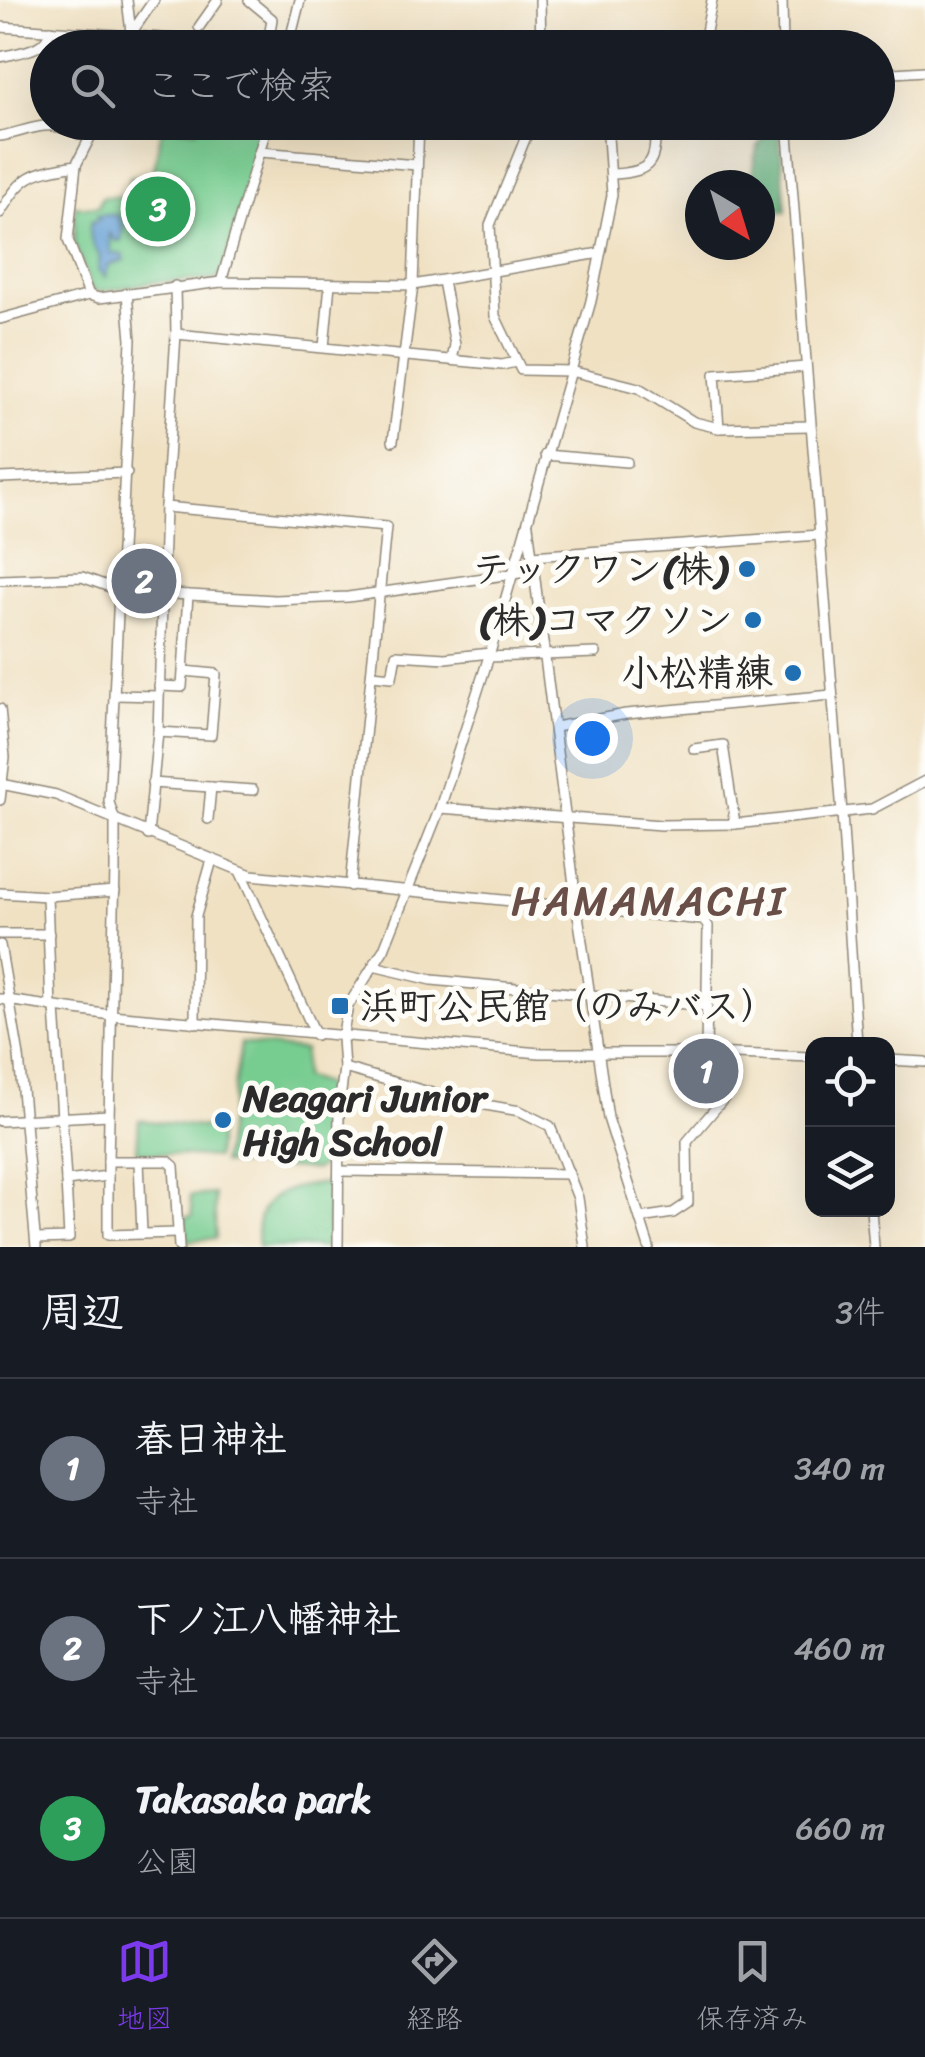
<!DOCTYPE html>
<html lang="ja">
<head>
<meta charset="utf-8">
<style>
  :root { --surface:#171b24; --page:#242831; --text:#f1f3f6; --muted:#9ea1a6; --line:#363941; --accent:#7c3aed }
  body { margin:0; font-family:Sriracha,"Klee One",sans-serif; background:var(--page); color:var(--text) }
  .controls { position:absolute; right:30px; bottom:30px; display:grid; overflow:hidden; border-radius:20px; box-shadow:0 10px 40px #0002 }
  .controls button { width:90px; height:90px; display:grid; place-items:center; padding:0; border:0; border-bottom:2px solid var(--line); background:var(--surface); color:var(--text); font:50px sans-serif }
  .compass { position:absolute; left:685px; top:170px; width:90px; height:90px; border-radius:50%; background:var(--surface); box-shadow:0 10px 40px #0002; rotate:142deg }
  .you { position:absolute; left:592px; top:738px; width:35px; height:35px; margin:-25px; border:8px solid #fff; border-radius:50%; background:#1a73e8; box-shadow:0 0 0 15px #1a73e833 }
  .badge { display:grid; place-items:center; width:65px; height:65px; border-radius:50%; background:var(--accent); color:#fff; font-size:32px; font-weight:700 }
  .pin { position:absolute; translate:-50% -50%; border:5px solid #fff; box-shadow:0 2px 10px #0006 }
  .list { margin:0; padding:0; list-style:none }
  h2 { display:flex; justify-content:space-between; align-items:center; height:130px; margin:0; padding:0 40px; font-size:42px }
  h2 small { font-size:32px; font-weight:400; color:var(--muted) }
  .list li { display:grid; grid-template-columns:65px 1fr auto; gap:30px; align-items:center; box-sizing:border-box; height:180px; padding:0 40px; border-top:2px solid var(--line) }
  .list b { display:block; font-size:38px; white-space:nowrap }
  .list p { margin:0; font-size:32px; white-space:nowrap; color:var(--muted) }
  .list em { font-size:32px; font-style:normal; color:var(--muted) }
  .icon { flex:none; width:55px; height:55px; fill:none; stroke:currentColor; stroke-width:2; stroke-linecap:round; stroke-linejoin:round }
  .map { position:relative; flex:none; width:925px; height:1247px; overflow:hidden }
  .search { position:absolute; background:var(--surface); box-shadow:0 10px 40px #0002; left:30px; right:30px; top:30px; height:110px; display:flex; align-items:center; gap:25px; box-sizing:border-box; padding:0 35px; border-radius:55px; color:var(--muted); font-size:38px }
  .sheet { height:670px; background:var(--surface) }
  nav { display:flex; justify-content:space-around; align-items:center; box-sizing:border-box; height:140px; border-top:2px solid var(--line); background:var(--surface); font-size:28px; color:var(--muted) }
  nav a { display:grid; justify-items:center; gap:5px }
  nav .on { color:var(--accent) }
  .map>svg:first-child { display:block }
  .green { fill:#77cc90; stroke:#517c5e; stroke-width:2.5 }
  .forest { fill:#61b07a; stroke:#466e52; stroke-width:2.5 }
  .water { fill:#659fd4; stroke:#486580; stroke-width:2.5 }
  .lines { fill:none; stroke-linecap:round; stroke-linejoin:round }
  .minor-casing { stroke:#8e8677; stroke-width:12 }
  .minor { stroke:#fff; stroke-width:9 }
  .poi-dot { fill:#1f6fb2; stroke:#fdfcf7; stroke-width:4 }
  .labels { text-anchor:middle; stroke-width:10; stroke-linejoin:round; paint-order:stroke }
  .poi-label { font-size:38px; font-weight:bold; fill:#2b2b2b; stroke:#fdfcf7; text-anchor:end }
  .quarter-label { font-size:42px; letter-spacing:2.5px; fill:#6a4e48; stroke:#fdfcf7 }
</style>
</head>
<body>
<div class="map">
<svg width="925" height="1247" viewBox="0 0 925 1247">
  <rect width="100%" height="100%" fill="#fdfcf7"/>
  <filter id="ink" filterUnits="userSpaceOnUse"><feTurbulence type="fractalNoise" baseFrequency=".01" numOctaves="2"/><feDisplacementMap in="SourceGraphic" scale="20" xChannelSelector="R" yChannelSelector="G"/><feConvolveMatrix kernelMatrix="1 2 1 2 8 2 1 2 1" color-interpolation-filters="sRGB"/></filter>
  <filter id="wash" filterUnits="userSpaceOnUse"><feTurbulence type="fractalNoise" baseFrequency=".0048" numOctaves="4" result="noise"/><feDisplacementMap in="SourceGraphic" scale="40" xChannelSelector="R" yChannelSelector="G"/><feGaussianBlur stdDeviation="2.25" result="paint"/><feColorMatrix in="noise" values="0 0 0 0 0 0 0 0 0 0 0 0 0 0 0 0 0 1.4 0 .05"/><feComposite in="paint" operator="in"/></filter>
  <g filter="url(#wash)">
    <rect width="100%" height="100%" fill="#f0e1c3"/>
    <g class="green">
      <path d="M199,123H265L222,274L215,280L155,282L98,292L91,289L74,242L75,206L98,207L102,197H126L131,177L152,180L163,124L196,130Z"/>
      <path d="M241,1043L304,1050L303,1077L327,1085L326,1157L324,1164L315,1170L222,1163Z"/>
      <path d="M139,1120L219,1129L216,1158L137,1152Z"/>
      <path d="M327,1183L329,1247H258C251,1197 284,1186 327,1183Z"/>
      <path d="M214,1194L216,1238L187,1241L185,1217L192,1216L190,1196Z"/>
    </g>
    <path class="forest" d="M775,124L779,127L786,211L760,212V185H750C757,152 750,151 775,124Z"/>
    <path class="water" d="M97,215H118L123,225L121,241L114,240L109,232L111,253L123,255L125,260L109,265L105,277L98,270L100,256C93,247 86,232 92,220L94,222L99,219Z"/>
  </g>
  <g filter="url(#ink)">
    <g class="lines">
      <g class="minor-casing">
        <g id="minor">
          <path d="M127,0L133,48"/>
          <path d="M249,0L272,19L268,44"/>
          <path d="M540,0L541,48"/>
          <path d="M782,0L783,48"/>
          <path d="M0,27L312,48"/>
          <path d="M199,27L218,0"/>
          <path d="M130,35L154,0"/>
          <path d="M288,48L300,0"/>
          <path d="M703,48L712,0"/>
          <path d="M0,57C18,52 46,52 50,30"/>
          <path d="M878,74L925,71"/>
          <path d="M532,122L490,225L495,316L521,370L571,371L639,388L694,422L719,428L810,426"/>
          <path d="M787,122L842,813L857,1044"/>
          <path d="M0,136C17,134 41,122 58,127C70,129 78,135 90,137"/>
          <path d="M260,152L417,165"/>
          <path d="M76,165L68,240L89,295"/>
          <path d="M613,174C654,172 656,161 655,122"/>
          <path d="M0,213C24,173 31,173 76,165L98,122"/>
          <path d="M443,281L455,345L452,360"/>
          <path d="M221,282L268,122"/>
          <path d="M127,293L131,340L109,802L115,821V869L108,1161H168L174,1166L179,1247"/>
          <path d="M0,319L89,295L99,298L221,282L413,285L600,253"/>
          <path d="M176,334L502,365L516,362"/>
          <path d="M324,347L330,284"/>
          <path d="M719,428L715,374L806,367"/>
          <path d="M393,441L413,285L419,122"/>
          <path d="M545,455L627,462"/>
          <path d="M0,478L127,473"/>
          <path d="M165,507L386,527L350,886"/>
          <path d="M528,525L577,908L608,1118L649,1247"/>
          <path d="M532,556L819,535"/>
          <path d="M0,580L82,577L121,591L275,600L348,597L534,571"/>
          <path d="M488,657L596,653"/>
          <path d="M372,675L392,677L396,655L445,658L490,653"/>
          <path d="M159,686L182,687L188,595"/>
          <path d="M115,695L158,696"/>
          <path d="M0,709L5,757L0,800"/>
          <path d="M555,727L626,714L832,695"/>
          <path d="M158,732L211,735L216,674L184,671"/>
          <path d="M694,749L723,745L735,824"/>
          <path d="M152,783L253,790"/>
          <path d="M1,784L56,795L251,875L703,920L708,926L706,1053"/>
          <path d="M440,808L661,825L735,824L872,809L925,781"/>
          <path d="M208,819L211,787"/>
          <path d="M148,835L158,732L165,507L176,334L175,286"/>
          <path d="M240,871L316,1035"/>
          <path d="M0,893L47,896L115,891"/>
          <path d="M47,896L51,1007"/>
          <path d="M0,934H49"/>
          <path d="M0,945L19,1056L36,1247"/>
          <path d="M373,966L432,980L707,1006"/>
          <path d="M0,999L111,1015L540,1053H706L812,1057"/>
          <path d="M55,1008L66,1181"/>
          <path d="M195,1023L196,916L212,860"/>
          <path d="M888,1060L925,1062"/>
          <path d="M344,1068L457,1100L520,1111L550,1126L578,1198L585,1247"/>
          <path d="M0,1121L109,1115"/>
          <path d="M108,1161V1235L177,1233"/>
          <path d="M139,1161L142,1234"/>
          <path d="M339,1171L569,1174"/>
          <path d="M871,1210L874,1247"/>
          <path d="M640,1218L673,1213L688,1203L687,1142L725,1097L721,1054"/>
          <path d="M36,1239L69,1238L66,1181L108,1176"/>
          <path d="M338,1247L339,1108L344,1068L342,1038L348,1006L384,949L440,808L490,653L591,301L612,195L607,122"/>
        </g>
      </g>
      <use href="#minor" class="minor"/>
    </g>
  </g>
  <g class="poi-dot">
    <circle cx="747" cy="569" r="10"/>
    <circle cx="753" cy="620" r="10"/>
    <circle cx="793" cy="673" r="10"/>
    <rect x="330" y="996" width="20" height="20" rx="5"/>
    <circle cx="223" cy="1120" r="10"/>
  </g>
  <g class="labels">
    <g class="poi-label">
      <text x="727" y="582">テックワン(株)</text>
      <text x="733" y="633">(株)コマクソン</text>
      <text x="773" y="686">小松精練</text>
      <text x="360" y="1019" text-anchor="start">浜町公民館（のみバス）</text>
      <text x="243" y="1111" text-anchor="start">Neagari Junior<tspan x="243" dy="44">High School</tspan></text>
    </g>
    <g class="quarter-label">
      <text x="649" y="915">HAMAMACHI</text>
    </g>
  </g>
</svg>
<div class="controls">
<button><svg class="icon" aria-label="locate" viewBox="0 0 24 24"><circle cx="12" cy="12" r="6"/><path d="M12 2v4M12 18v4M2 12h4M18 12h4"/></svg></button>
<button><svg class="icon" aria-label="layers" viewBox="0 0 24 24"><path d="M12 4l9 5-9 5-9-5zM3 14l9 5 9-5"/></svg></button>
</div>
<svg class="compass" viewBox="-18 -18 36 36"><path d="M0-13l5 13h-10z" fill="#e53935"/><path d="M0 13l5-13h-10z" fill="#9ea1a6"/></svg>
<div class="you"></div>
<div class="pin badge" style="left:706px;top:1071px;background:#6b7280">1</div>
<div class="pin badge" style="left:144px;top:581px;background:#6b7280">2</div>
<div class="pin badge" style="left:158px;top:209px;background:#2e9e5b">3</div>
<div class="search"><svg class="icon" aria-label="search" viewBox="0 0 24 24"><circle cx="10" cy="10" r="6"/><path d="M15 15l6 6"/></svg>ここで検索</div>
</div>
<section class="sheet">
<h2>周辺<small>3件</small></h2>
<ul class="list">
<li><span class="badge" style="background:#6b7280">1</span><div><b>春日神社</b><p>寺社</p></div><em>340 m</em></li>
<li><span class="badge" style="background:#6b7280">2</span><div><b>下ノ江八幡神社</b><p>寺社</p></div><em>460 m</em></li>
<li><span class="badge" style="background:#2e9e5b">3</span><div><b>Takasaka park</b><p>公園</p></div><em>660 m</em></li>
</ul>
</section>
<nav>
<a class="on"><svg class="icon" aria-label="map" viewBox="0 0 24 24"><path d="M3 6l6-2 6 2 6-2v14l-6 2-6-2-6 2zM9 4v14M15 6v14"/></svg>地図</a>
<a><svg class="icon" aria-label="directions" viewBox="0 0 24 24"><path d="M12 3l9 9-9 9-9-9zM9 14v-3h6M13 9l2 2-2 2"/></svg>経路</a>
<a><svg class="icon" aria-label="saved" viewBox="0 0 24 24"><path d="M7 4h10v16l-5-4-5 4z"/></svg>保存済み</a>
</nav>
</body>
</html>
